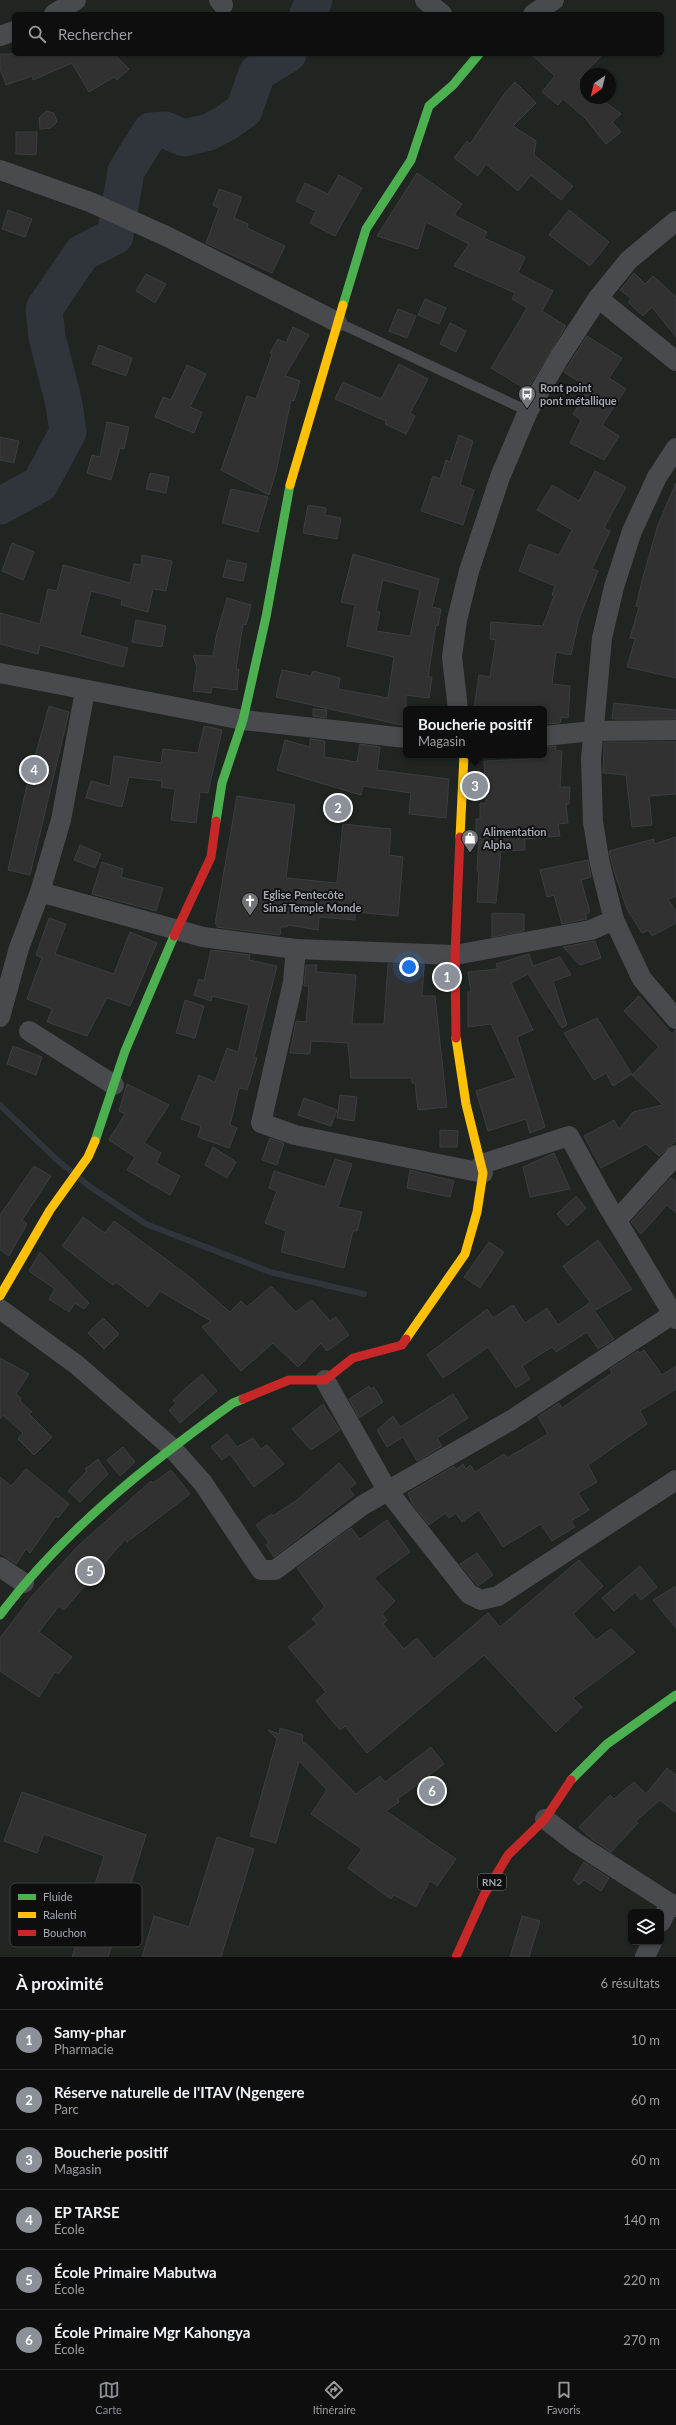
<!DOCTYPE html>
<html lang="fr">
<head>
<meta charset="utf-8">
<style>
  :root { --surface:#0e0e0f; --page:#171718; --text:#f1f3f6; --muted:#9b9c9e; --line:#2e2e2f; --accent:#8c9099 }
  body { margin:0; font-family:Lato,sans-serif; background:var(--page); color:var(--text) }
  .controls { position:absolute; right:12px; bottom:12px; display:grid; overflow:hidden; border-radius:6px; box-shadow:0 1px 3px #0004 }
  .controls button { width:36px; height:36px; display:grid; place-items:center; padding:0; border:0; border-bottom:1px solid var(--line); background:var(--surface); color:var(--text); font:20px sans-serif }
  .compass { position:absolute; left:580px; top:68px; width:36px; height:36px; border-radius:50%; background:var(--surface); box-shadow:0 1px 3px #0004; rotate:215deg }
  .you { position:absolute; left:409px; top:967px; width:14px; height:14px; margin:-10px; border:3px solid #fff; border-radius:50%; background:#1a73e8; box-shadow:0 0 0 6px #1a73e833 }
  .badge { display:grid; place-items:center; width:26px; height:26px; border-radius:50%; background:var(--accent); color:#fff; font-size:13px; font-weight:700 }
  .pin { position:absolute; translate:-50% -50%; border:2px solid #fff; box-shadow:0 1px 4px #0006 }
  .popup { position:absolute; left:403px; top:706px; width:144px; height:52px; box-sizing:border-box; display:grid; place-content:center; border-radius:6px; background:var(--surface); filter:drop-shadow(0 1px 3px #0005); font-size:13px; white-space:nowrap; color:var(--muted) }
  .popup b { font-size:15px; color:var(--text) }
  .popup::after { content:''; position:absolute; left:50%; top:100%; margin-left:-8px; border:8px solid transparent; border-top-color:var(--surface) }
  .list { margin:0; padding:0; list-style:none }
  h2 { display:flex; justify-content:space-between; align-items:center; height:52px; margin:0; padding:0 16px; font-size:17px }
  h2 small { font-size:13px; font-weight:400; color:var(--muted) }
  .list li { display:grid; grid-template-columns:26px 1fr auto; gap:12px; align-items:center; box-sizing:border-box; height:60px; padding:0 16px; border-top:1px solid var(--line) }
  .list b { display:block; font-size:15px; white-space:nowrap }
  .list p { margin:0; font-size:13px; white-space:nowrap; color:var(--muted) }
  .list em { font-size:13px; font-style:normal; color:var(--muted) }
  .icon { flex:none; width:22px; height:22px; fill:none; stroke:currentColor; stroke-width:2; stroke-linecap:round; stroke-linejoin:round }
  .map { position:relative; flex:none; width:676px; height:1957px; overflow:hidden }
  .search { position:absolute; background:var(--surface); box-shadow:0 1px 3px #0004; left:12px; right:12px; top:12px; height:44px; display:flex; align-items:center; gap:10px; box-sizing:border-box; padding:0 14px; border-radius:6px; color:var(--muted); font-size:15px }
  .sheet { height:412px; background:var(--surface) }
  nav { display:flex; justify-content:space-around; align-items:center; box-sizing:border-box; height:56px; border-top:1px solid var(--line); background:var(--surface); font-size:11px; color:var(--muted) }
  nav a { display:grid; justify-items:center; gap:2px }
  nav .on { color:var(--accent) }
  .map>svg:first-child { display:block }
  .green { fill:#202521; fill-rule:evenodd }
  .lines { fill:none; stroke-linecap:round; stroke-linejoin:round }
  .stream { stroke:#2f353b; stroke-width:6 }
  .river { stroke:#2f353b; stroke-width:37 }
  .building { fill:#313132; stroke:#3c3d40; fill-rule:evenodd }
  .lane { stroke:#494a4d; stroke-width:10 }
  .street { stroke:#494a4d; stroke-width:20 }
  .fast { stroke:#4caf50; stroke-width:9 }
  .slow { stroke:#ffc107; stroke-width:9 }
  .jam { stroke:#c62828; stroke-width:9 }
  .labels { text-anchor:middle; stroke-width:3.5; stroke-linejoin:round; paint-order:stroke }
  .shield { fill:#0e0e0f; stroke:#787a82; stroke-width:1 }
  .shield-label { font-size:10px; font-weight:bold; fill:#a6a9b3 }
  .poi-label { font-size:11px; font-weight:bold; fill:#a6a9b3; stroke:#0e0e0f; text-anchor:start }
  .key { fill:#0e0e0f; stroke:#3c3c40; stroke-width:1 }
  .key-label { font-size:11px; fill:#a6a9b3 }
</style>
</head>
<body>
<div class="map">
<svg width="676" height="1957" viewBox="0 0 676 1957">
  <rect width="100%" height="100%" fill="#131314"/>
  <path class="green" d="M0,0H676V1957H0ZM14,14H662V54H14ZM586,74H610V98H586ZM406,709H544V755H406ZM631,1912H661V1942H631Z"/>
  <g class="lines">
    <path class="stream" d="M0,1105L56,1159L89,1186L146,1224L270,1272L364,1294"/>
    <g class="river">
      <path d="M308,14L314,0"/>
      <path d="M0,506L40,484L68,432L64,404L47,337L44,309L82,253L115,236L126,171L151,131L165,130L184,138L209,132L226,123L244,110L257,73L288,54"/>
    </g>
  </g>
  <g class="building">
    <path d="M0,54H114L129,69L117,80L114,77L89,92L72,63L33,80L32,76L6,85L0,68Z"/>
    <path d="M531,54H603L578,80L586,87V98H600L621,114L612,122L621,132L606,144L585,118L563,99L558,105L542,92L555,76Z"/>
    <path d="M515,82L536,103L513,126L536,141L534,155L573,186L561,200L531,175L518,191L486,164L478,176L454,158L467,141L470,144L505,93Z"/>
    <path d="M46,111L54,113L57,122L51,128L40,129L39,118Z"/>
    <path d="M16,132H37L36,155L16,154Z"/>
    <path d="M417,173L462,204L454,215L487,232L484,238L525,257L518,273L553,291L542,311L566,326L527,390L491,368L527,308L512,299L515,293L454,266L469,244L426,222L418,249L377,236Z"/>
    <path d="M339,175L362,188L335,236L310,223L316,211L296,201L305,183L328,194Z"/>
    <path d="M219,189L242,197L234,218L248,224L247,228L285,246L272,273L206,243L219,208L213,205Z"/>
    <path d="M8,210L32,219L25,237L2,229Z"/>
    <path d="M569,210L609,242L590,266L549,235Z"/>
    <path d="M634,273L645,284L653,276L676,297V337L652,307L643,316L628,302L631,298L620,290Z"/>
    <path d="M146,274L166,284L155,303L136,291Z"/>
    <path d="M425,299L446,308L439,324L418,315Z"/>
    <path d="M398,309L416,316L407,338L389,331Z"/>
    <path d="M450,323L466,331L456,352L440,344Z"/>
    <path d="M293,327L309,335L285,376L300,381L294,401L291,400L276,472L269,495L221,470L247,396L256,399L272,354L270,353L278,339L286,343Z"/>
    <path d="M587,336L622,358L609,378L626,389L602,425L619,436L604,460L570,443L581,420L573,414L589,388L564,372Z"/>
    <path d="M99,345L132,358L126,376L92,364Z"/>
    <path d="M399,364L428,379L410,413L415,416L406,434L385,424L386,421L335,399L343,382L381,399Z"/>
    <path d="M187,365L206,374L190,407L202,412L194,433L155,417L163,397L171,400Z"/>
    <path d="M107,422L129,427L124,449L120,448L111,480L87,473L92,455L100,457Z"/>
    <path d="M459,435L473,441L460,485L474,490L463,525L421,511L433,476L440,479L446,460L450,462Z"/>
    <path d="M0,437L19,441L14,463L0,460Z"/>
    <path d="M595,471L626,487L604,528L610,531L592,569L598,571L579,619L571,655L556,652L552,684L570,686L568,718L562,717L560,723L544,724V709H474L479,675L490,677L496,640L490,639L491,622L543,626L554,596L552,595L555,586L519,571L529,544L559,555L572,530L537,510L552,485L579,501Z"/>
    <path d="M150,473L169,477L166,493L146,489Z"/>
    <path d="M676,483V678L627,667L635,639L630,638L639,607L636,606L643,577L658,525Z"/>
    <path d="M231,489L268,497L258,532L222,523Z"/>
    <path d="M308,505L326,508L325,515L341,518L337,539L303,533Z"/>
    <path d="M12,543L34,552L23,580L2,571Z"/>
    <path d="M353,554L439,579L432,607L441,609L438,626L436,625L428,677H432L429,698L406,695V726L276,697L282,670L311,676L313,671L340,678L338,689L388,698L394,657L347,646L355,605L341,602ZM383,580L420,590L410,636L376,631L380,612L376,611Z"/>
    <path d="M142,555L172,561L166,591L153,589L148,612L121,605L122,599L91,591L80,635L128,648L123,667L40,645L38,654L0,644V613L40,624L48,589L57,591L63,565L130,583L134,564L141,565Z"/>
    <path d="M227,560L247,564L243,581L223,577Z"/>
    <path d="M227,598L251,605L246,625L243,624L236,669H239L237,690L212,687L211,693L193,691L197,667L193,655L213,656L216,637Z"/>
    <path d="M136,620L166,626L162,647L132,642Z"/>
    <path d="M614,703L676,710V719H612Z"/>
    <path d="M49,706L69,712L30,875L8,870L27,785Z"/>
    <path d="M313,709L327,710L326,718L313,716Z"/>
    <path d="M204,726L222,730L208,793L200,792L196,823L171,820L175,789L161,787L162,781L129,777L122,807L86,798L91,781L110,786L114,756L161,763L163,749L198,753Z"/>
    <path d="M310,739L325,741L324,757L357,762L360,744L380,747L377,770L449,779L446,818L409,814L411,793L363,786L361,795L277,770L285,740L310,747Z"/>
    <path d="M604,742H676V794L649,796L652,825L632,827L626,775L603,773Z"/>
    <path d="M556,746L555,750L562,751L560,787H570L569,804H566L568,823L558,824L560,836L525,839V850L501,851L496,903L477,902L479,871H477L479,836H476V819H480V803H486L484,761L530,759V755H544V747Z"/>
    <path d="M237,796L295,805L286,878L337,883L343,824L391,829L389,855L403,857L398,916L355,912V920L319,917L318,930L288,925L287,927H281L280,935L217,927V924H215Z"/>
    <path d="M676,837V896L668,899L676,912V923L652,936L648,930L642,933L627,909L614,871L609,851L654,839V844Z"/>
    <path d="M80,845L101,854L95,868L74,860Z"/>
    <path d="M588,860L591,877L581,880L590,912L585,914L587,919L562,924L554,895L547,897L540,870Z"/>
    <path d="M102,862L123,869L121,877L163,888L156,911L92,894Z"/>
    <path d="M492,913L524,914V931L492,937Z"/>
    <path d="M49,918L66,924L55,954L114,974L130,932L157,943L130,1006L107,998L87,1036L47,1022L52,1009L27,999L42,958L36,955Z"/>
    <path d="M595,941L601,958L580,965L563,947Z"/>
    <path d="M211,950L250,955L249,960L277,966L254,1057L257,1058L247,1090L239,1088L230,1125L237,1128L229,1148L198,1137L201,1126L181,1119L199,1075L215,1082L227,1048L238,1052L249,1005L212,996L211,1001L194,995L199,979L204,981Z"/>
    <path d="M529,954L533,966L560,957L571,975L553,981L567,1025L562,1028L528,974L511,983L533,1030L517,1037L545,1127L530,1133L526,1119L488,1131L476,1091L516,1078L491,1024L468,1027V992H471L468,972L498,969L496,964Z"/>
    <path d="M388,964L424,965L422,996H435L447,1107L418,1110L415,1083H412V1078H351L348,1043L311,1041L310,1054L290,1053L296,1021L306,1022L309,986H304L306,965H317L316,972L356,975L352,1024H384Z"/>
    <path d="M639,996L672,1034L676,1030V1141L659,1156L646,1144L601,1168L584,1136L614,1120L619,1129L633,1112L663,1105L632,1075L659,1047L624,1011Z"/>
    <path d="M185,1000L204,1006L195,1038L176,1033Z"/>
    <path d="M597,1018L632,1074L613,1086L606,1073L594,1080L564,1033Z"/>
    <path d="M13,1046L42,1057L36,1075L7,1064Z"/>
    <path d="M127,1084L169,1105L144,1143L161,1153L156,1163L180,1176L170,1195L127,1170L135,1157L109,1140L125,1114L119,1111Z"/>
    <path d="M340,1095L357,1097L354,1121L337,1118Z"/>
    <path d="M304,1098L337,1110L331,1126L298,1115Z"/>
    <path d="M440,1130L458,1131L457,1147H440Z"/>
    <path d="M270,1138L284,1143L277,1165L262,1160Z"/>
    <path d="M213,1147L236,1162L227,1178L205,1165Z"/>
    <path d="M554,1153L570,1189L530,1197L523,1167Z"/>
    <path d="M335,1159L352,1164L338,1207L362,1212L357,1231H353L344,1268L281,1252L286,1231L265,1223L277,1191L269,1188L274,1171L325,1187Z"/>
    <path d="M34,1166L51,1176L22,1220L27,1224L9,1256L0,1250V1215Z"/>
    <path d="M410,1170L454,1181L450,1197L407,1188Z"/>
    <path d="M671,1178L676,1182V1213L667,1205L641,1234L631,1222Z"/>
    <path d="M576,1196L586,1208L567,1226L557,1214Z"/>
    <path d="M83,1217L105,1233L114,1221L186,1274L230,1312L241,1301L247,1307L271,1286L296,1312L312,1300L330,1321L336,1317L349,1335L327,1351L321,1343L298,1367L273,1343L241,1371L202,1327L211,1321L160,1291L148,1307L116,1282L113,1285L62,1246Z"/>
    <path d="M598,1240L632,1289L596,1310L563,1266Z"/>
    <path d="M489,1242L504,1252L480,1288L464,1277Z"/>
    <path d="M40,1252L89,1303L84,1309L75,1303L69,1312L49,1299L55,1289L29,1271Z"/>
    <path d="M589,1303L614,1339L598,1349L587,1332L556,1352L552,1347L522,1366L530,1379L516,1388L488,1347L443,1378L427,1355L487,1309L493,1318L513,1305L525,1323L547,1308L558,1325Z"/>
    <path d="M103,1318L119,1334L104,1349L88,1333Z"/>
    <path d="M644,1350L662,1375L676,1366V1389L640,1411L647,1424L588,1465L597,1482L578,1493L589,1510L571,1521L575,1527L552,1541L541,1524L503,1547L479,1510L462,1522L456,1513L449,1518L445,1513L429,1525L412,1503L408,1493L454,1466L456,1470L463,1464L466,1469L470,1465L475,1472L504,1454L507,1458L548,1434L538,1417L559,1403L562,1408L612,1373L610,1369L638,1351L639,1353Z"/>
    <path d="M0,1358L29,1374L16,1394L21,1398L20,1401L32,1412L29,1414L52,1437L34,1455L18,1439L23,1433L3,1415L0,1419Z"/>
    <path d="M202,1374L217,1391L180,1423L169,1410L176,1404L173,1400Z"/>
    <path d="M369,1386L371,1389L374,1387L383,1402L359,1418L349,1399Z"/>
    <path d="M453,1394L468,1418L437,1438L442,1446L417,1461L403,1437L387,1447L377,1430L393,1416L400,1427Z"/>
    <path d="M323,1404L340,1430L311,1450L292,1429Z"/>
    <path d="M227,1434L237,1447L253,1438L261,1449L267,1445L284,1464L254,1487L230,1454L222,1460L211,1447Z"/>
    <path d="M123,1447L135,1462L120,1476L107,1460Z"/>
    <path d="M98,1459L108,1474L80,1502L68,1491L87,1471L85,1469Z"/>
    <path d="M339,1463L356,1483L349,1489L354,1495L274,1557L266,1545L269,1543L256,1525L272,1514L273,1516L297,1500Z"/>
    <path d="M26,1469L69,1504L58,1518L56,1516L30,1553L26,1549L16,1564L0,1553V1477L11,1486Z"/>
    <path d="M171,1470L190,1494L127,1542L125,1539L64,1610L59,1606L39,1632L72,1657L58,1674L55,1672L39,1697L0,1671V1638L32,1596L78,1546L151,1481L153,1483Z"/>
    <path d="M387,1520L410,1552L374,1578L395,1601L382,1614L387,1620L383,1624L404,1649L417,1638L434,1659L488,1613L500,1627L579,1560L603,1586L573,1614L596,1640L611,1629L635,1652L573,1698L582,1707L556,1732L484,1655L367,1753L345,1726L340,1730L316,1701L326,1692L288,1647L317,1624L312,1619L325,1607L297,1568L351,1528L360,1539Z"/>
    <path d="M477,1553L493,1575L478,1586L460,1564Z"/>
    <path d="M640,1566L657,1587L641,1600L635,1592L614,1611L602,1598Z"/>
    <path d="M676,1586V1628L653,1600Z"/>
    <path d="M280,1728L303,1735L302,1742L306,1743L356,1794L380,1776L385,1782L431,1747L444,1764L398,1799L399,1802L386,1811L456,1859L437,1886L430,1881L416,1907L394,1895L391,1899L348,1868L362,1849L311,1814L327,1790L299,1761L276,1843L250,1836L277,1739L268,1730L279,1734Z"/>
    <path d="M667,1768L676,1775V1813L660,1800L636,1821L638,1823L611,1852L592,1839L579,1827L610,1795L614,1799L634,1782L646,1794Z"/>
    <path d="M22,1792L146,1835L108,1957H72L104,1856L44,1834L37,1853L4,1841Z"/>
    <path d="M217,1837L254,1849L221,1957H142L154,1916L189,1927Z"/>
    <path d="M584,1862L609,1878L601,1891L584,1880L579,1885L573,1880Z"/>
    <path d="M522,1916L540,1921L529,1957H510Z"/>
  </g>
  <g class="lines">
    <path class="lane" d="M337,322L528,411"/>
    <g class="street">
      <path d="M219,0L223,5"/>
      <path d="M425,0L442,14"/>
      <path d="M54,14L76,0"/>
      <path d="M533,14L554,0"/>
      <path d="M0,36L14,31"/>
      <path d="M0,170L90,202L166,236L337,322"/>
      <path d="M598,298L676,361"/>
      <path d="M676,448L657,477L632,531L614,587L602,638L591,759L593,822L600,864L614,920L642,979L676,1019"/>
      <path d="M0,673L243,720L406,738"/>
      <path d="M85,691L61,820L40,892L203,937L296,949L455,955L591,930L614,920"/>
      <path d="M458,709L452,657L457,620L469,571L500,477L528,411L559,358L598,298L629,260L676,221"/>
      <path d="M544,736L593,731L676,730"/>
      <path d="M296,949L293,982L261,1123L295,1135L483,1173"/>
      <path d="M0,1017L19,948L40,892"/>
      <path d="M29,1031L114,1085"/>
      <path d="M482,1164L569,1136L603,1198L676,1319"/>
      <path d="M617,1220L676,1155"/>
      <path d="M0,1309L77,1365L171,1447L203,1483L261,1570H275L363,1505L513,1419L673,1314"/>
      <path d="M325,1380L387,1490L469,1594L481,1600L498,1596L676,1480"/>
      <path d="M0,1567L24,1583"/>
      <path d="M545,1819L576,1843L676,1907"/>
      <path d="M661,1922L670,1903"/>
      <path d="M645,1957L652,1942"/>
    </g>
    <g class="fast">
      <path d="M343,305L366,229L411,160L429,106L453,85L479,54"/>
      <path d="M216,821L222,783L243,720L266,617L290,485"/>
      <path d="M95,1141L125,1051L174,936"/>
      <path d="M0,1615C62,1532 149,1463 233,1403L243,1399"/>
      <path d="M571,1780L607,1744L676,1695"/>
    </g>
    <g class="slow">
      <path d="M290,485L343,305"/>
      <path d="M460,837L464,755"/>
      <path d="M0,1296L50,1210L88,1157L95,1141"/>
      <path d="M406,1339L465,1254L477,1212L483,1173L466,1104L456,1038"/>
    </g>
    <g class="jam">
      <path d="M174,936L211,857L216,821"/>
      <path d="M456,1038L455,955L460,837"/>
      <path d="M243,1399L289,1380H325L353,1358L402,1345L406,1339"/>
      <path d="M456,1957L484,1895L508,1855L545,1819L571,1780"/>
    </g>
  </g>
  <defs>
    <g id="bus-pin" transform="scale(0.9)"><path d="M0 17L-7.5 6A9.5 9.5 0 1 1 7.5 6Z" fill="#73747b" stroke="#0e0e0f"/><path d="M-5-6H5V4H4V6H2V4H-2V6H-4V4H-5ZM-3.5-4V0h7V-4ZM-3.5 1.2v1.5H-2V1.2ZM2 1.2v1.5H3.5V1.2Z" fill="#fff"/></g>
    <g id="shop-pin" transform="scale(0.9)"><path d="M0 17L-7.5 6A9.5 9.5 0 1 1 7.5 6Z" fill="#73747b" stroke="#0e0e0f"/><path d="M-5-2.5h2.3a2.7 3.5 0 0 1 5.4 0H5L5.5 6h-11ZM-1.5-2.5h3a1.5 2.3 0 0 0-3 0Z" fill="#fff"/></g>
    <g id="church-pin" transform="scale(0.9)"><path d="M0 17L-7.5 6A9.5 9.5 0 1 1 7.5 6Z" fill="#73747b" stroke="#0e0e0f"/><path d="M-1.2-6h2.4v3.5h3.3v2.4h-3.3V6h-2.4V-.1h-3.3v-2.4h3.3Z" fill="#fff"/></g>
  </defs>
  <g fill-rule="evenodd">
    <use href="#bus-pin" x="527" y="394"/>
    <use href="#shop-pin" x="470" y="838"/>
    <use href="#church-pin" x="250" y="901"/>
  </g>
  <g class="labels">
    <rect class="shield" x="478" y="1874" width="28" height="16" rx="3"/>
    <g class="shield-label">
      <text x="492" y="1886">RN2</text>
    </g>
    <g class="poi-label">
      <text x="540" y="392">Ront point<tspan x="540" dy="13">pont métallique</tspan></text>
      <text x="483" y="836">Alimentation<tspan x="483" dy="13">Alpha</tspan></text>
      <text x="263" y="899">Eglise Pentecôte<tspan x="263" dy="13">Sinaï Temple Monde</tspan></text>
    </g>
  </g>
  <rect x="10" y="1883" width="132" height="64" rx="6" class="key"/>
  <rect x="18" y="1894" width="18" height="6" fill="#4caf50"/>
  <rect x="18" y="1912" width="18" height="6" fill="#ffc107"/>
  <rect x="18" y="1930" width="18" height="6" fill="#c62828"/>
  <g class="key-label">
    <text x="43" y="1901">Fluide</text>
    <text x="43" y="1919">Ralenti</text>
    <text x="43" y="1937">Bouchon</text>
  </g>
</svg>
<div class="controls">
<button><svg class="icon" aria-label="layers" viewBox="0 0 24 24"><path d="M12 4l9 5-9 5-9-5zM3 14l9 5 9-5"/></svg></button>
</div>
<svg class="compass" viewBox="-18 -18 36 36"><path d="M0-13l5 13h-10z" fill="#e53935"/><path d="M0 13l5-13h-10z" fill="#9b9c9e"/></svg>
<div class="you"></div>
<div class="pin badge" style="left:447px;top:977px">1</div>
<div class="pin badge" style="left:338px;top:808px">2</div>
<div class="pin badge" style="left:475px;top:786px">3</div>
<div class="popup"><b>Boucherie positif</b>Magasin</div>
<div class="pin badge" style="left:34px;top:770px">4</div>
<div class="pin badge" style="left:90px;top:1571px">5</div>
<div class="pin badge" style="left:432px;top:1791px">6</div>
<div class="search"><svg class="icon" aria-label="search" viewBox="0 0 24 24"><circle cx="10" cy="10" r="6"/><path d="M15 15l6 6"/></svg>Rechercher</div>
</div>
<section class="sheet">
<h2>À proximité<small>6 résultats</small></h2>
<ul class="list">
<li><span class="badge">1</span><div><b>Samy-phar</b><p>Pharmacie</p></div><em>10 m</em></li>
<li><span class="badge">2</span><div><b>Réserve naturelle de l'ITAV (Ngengere</b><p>Parc</p></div><em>60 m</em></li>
<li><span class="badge">3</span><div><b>Boucherie positif</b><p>Magasin</p></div><em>60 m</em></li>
<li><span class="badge">4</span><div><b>EP TARSE</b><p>École</p></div><em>140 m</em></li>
<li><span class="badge">5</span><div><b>École Primaire Mabutwa</b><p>École</p></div><em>220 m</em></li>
<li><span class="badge">6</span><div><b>École Primaire Mgr Kahongya</b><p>École</p></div><em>270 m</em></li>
</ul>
</section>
<nav>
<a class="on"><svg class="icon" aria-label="map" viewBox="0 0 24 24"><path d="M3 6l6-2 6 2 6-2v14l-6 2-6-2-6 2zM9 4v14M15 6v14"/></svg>Carte</a>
<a><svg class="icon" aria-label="directions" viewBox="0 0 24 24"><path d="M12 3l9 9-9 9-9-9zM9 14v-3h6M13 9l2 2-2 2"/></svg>Itinéraire</a>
<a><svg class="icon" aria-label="saved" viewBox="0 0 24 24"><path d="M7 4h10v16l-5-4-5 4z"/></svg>Favoris</a>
</nav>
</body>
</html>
